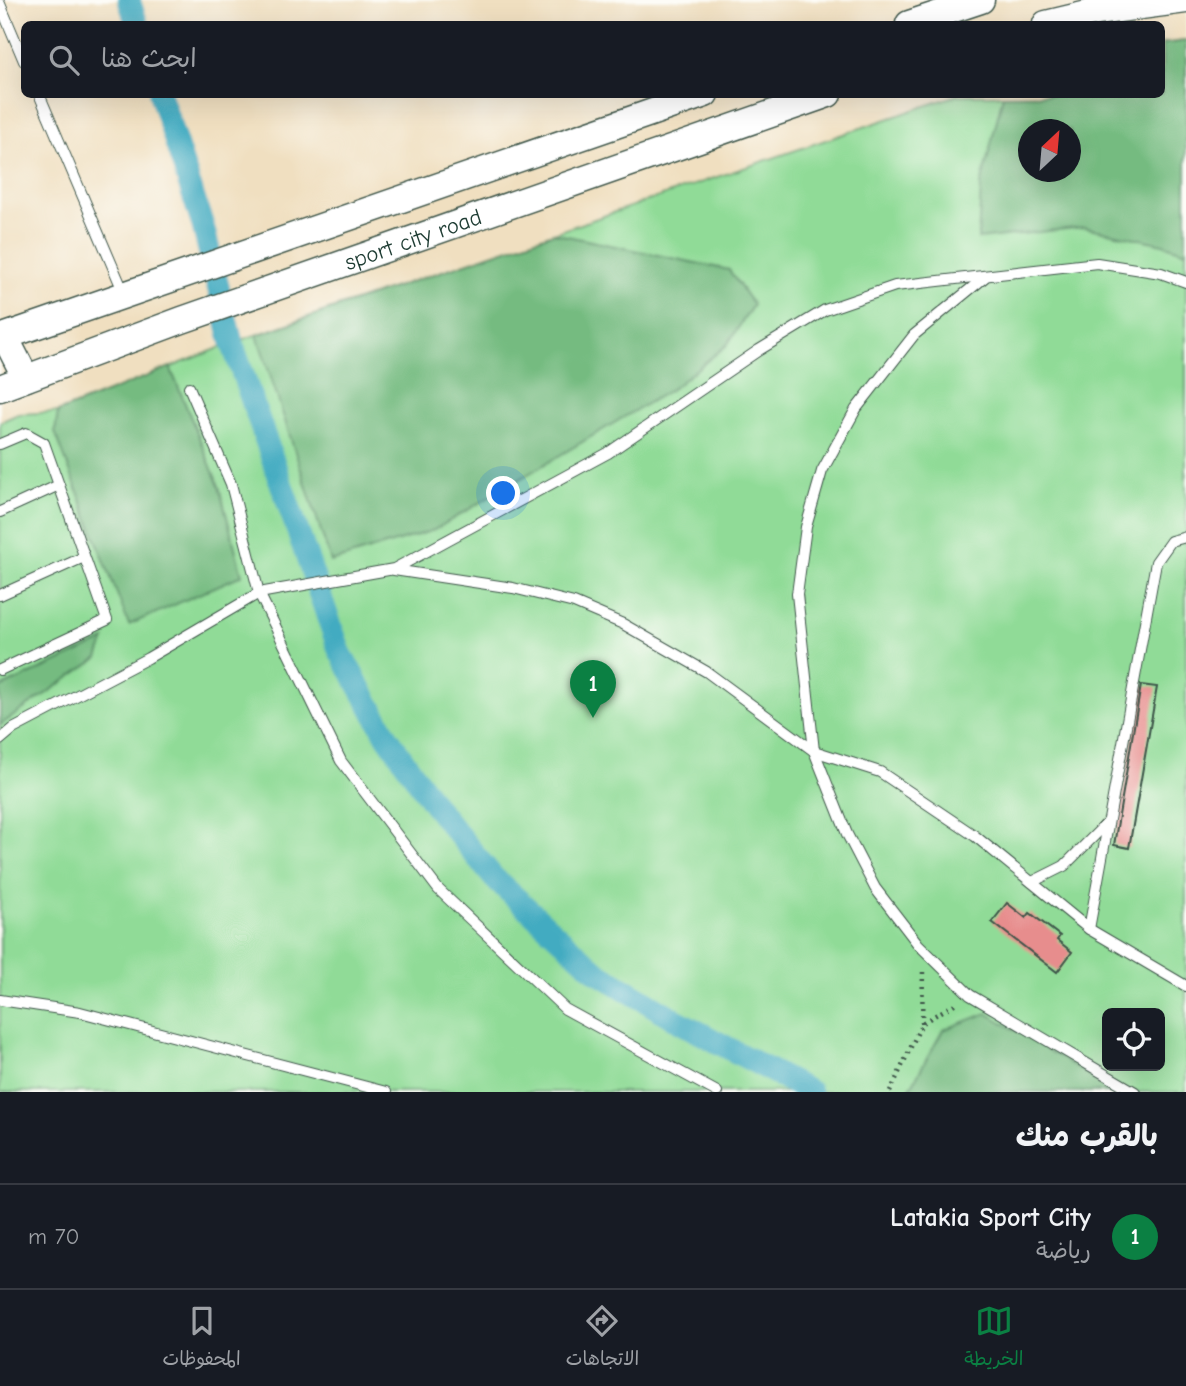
<!DOCTYPE html>
<html lang="ar">
<head>
<meta charset="utf-8">
<style>
  :root { --surface:#171b24; --page:#20242c; --text:#f1f3f6; --muted:#9ea1a6; --line:#363941; --accent:#0b8043 }
  body { margin:0; font-family:"Comic Neue","Playpen Sans Arabic",sans-serif; background:var(--page); color:var(--text); direction:rtl }
  .controls { position:absolute; right:21px; bottom:21px; display:grid; overflow:hidden; border-radius:10px; box-shadow:0 7px 28px #0002 }
  .controls button { width:63px; height:63px; display:grid; place-items:center; padding:0; border:0; border-bottom:2px solid var(--line); background:var(--surface); color:var(--text); font:35px sans-serif }
  .compass { position:absolute; left:1018px; top:119px; width:63px; height:63px; border-radius:50%; background:var(--surface); box-shadow:0 7px 28px #0002; rotate:26deg }
  .you { position:absolute; left:504px; top:494px; width:24px; height:24px; margin:-18px; border:5px solid #fff; border-radius:50%; background:#1a73e8; box-shadow:0 0 0 10px #1a73e833 }
  .badge { display:grid; place-items:center; width:46px; height:46px; border-radius:50%; background:var(--accent); color:#fff; font-size:23px; font-weight:700 }
  .pin { position:absolute; translate:-50% -58px; filter:drop-shadow(0 2px 4px #0008) }
  .pin::after { content:''; position:absolute; top:37px; width:24px; height:21px; background:inherit; clip-path:polygon(0 0,100% 0,50% 100%) }
  .list { margin:0; padding:0; list-style:none }
  h2 { display:flex; justify-content:space-between; align-items:center; height:91px; margin:0; padding:0 28px; font-size:30px }
  h2 small { font-size:23px; font-weight:400; color:var(--muted) }
  .list li { display:grid; grid-template-columns:46px 1fr auto; gap:21px; align-items:center; box-sizing:border-box; height:105px; padding:0 28px; border-top:2px solid var(--line) }
  .list b { display:block; font-size:26px; white-space:nowrap }
  .list p { margin:0; font-size:23px; white-space:nowrap; color:var(--muted) }
  .list em { font-size:23px; font-style:normal; color:var(--muted) }
  .icon { flex:none; width:38px; height:38px; fill:none; stroke:currentColor; stroke-width:2; stroke-linecap:round; stroke-linejoin:round }
  .map { position:relative; flex:none; width:1186px; height:1092px; overflow:hidden; direction:ltr }
  .search { position:absolute; background:var(--surface); box-shadow:0 7px 28px #0002; left:21px; right:21px; top:21px; height:77px; display:flex; align-items:center; gap:18px; box-sizing:border-box; padding:0 24px; border-radius:10px; color:var(--muted); font-size:26px }
  .sheet { height:196px; background:var(--surface) }
  nav { display:flex; justify-content:space-around; align-items:center; box-sizing:border-box; height:98px; border-top:2px solid var(--line); background:var(--surface); font-size:19px; color:var(--muted) }
  nav a { display:grid; justify-items:center; gap:4px }
  nav .on { color:var(--accent) }
  .map>svg:first-child { display:block }
  .green { fill:#90db97; stroke:#588c66; stroke-width:2; fill-rule:evenodd }
  .forest { fill:#74bb80; stroke:#4a7c5a; stroke-width:2; fill-rule:evenodd }
  .lines { fill:none; stroke-linecap:round; stroke-linejoin:round }
  .canal { stroke:#42abc1; stroke-width:23 }
  .building { fill:#e78d8d }
  .lane-casing { stroke:#3e5549; stroke-width:12 }
  .secondary-casing { stroke:#3e5549; stroke-width:29 }
  .path { stroke:#3e5549; stroke-width:4.5; stroke-dasharray:2 5; stroke-linecap:butt }
  .lane { stroke:#fff; stroke-width:10 }
  .secondary { stroke:#fff; stroke-width:26 }
  .labels { text-anchor:middle; stroke-width:7; stroke-linejoin:round; paint-order:stroke }
  .street-label { font-size:23px; fill:#1f3d34; stroke:#fdfcf7 }
</style>
</head>
<body>
<div class="map">
<svg width="1186" height="1092" viewBox="0 0 1186 1092">
  <rect width="100%" height="100%" fill="#fdfcf7"/>
  <filter id="ink" filterUnits="userSpaceOnUse"><feTurbulence type="fractalNoise" baseFrequency=".0143" numOctaves="2"/><feDisplacementMap in="SourceGraphic" scale="14" xChannelSelector="R" yChannelSelector="G"/><feConvolveMatrix kernelMatrix="1 2 1 2 8 2 1 2 1" color-interpolation-filters="sRGB"/></filter>
  <filter id="wash" filterUnits="userSpaceOnUse"><feTurbulence type="fractalNoise" baseFrequency=".00686" numOctaves="4" result="noise"/><feDisplacementMap in="SourceGraphic" scale="28" xChannelSelector="R" yChannelSelector="G"/><feGaussianBlur stdDeviation="1.57" result="paint"/><feColorMatrix in="noise" values="0 0 0 0 0 0 0 0 0 0 0 0 0 0 0 0 0 1.4 0 .05"/><feComposite in="paint" operator="in"/></filter>
  <g filter="url(#wash)">
    <rect width="100%" height="100%" fill="#f0dfc0"/>
    <path class="green" d="M1186,41V1092H0V422L18,414L58,412L232,343L957,95L1162,94V44ZM1028,130H1070V172H1028ZM1107,1013H1160V1066H1107Z"/>
    <g class="forest">
      <path d="M1186,41V252L1163,244L1084,227L978,239L981,185L1003,95L1162,94V44ZM1028,130H1070V172H1028Z"/>
      <path d="M553,233L729,270L753,305L727,345L673,388L434,530L331,562L257,335Z"/>
      <path d="M170,367L219,486L242,575L129,625L55,432L58,412Z"/>
      <path d="M105,640L98,658L0,725V688Z"/>
      <path d="M987,1013L1117,1092H908L943,1030Z"/>
    </g>
    <g class="lines">
      <g class="canal">
        <path d="M129,0L137,24"/>
        <path d="M160,94L203,226L232,343L340,652L387,736L438,810L494,878L597,972L678,1021L810,1092"/>
      </g>
    </g>
    <g id="blocks">
      <g class="building">
        <path d="M1141,685L1157,687L1129,848L1114,845Z"/>
        <path d="M1007,903L1026,918L1030,913L1060,936L1057,940L1072,952L1057,972L992,922Z"/>
      </g>
    </g>
  </g>
  <g filter="url(#ink)">
    <use href="#blocks" fill-opacity="0" stroke="#3e5549" stroke-width="2"/>
    <g class="lines">
      <g class="lane-casing">
        <g id="lane">
          <path d="M0,4L24,61"/>
          <path d="M39,94L124,293"/>
          <path d="M985,277L914,335L856,409L822,471L806,527L797,594L814,751L847,834L875,888L918,944L970,995L1135,1092"/>
          <path d="M189,387L231,484L259,593L341,761L438,889L565,1009L717,1092"/>
          <path d="M0,444L26,433L44,443L107,620L0,670"/>
          <path d="M0,512L59,485"/>
          <path d="M394,570L513,588L574,603L623,624L707,672L814,751L880,772L975,836L1089,929L1186,986"/>
          <path d="M0,595L84,557"/>
          <path d="M0,740L13,729L148,658L259,593L394,569L608,453L759,350L825,310L895,286L1097,263L1161,273L1186,282"/>
          <path d="M1032,882L1064,866L1108,822"/>
          <path d="M1089,929L1156,562L1171,541L1186,537"/>
          <path d="M0,1000L80,1012L386,1092"/>
        </g>
      </g>
      <g class="secondary-casing">
        <g id="secondary">
          <path d="M909,24L981,0"/>
          <path d="M1046,24L1096,12L1186,0"/>
          <path d="M5,337L26,378"/>
          <path d="M0,338L705,94"/>
          <path id="s1" d="M0,388L182,320L828,94"/>
        </g>
      </g>
      <g class="path">
        <path d="M922,1023L923,971"/>
        <path d="M890,1092L922,1023L958,1002"/>
      </g>
      <use href="#lane" class="lane"/>
      <use href="#secondary" class="secondary"/>
    </g>
  </g>
  <g class="labels">
    <g class="street-label">
      <text dy="8" stroke="none"><textPath href="#s1" startOffset="439">sport city road</textPath></text>
    </g>
  </g>
</svg>
<div class="controls">
<button><svg class="icon" aria-label="locate" viewBox="0 0 24 24"><circle cx="12" cy="12" r="6"/><path d="M12 2v4M12 18v4M2 12h4M18 12h4"/></svg></button>
</div>
<svg class="compass" viewBox="-18 -18 36 36"><path d="M0-13l5 13h-10z" fill="#e53935"/><path d="M0 13l5-13h-10z" fill="#9ea1a6"/></svg>
<div class="you"></div>
<div class="pin badge" style="left:593px;top:718px">1</div>
<div class="search"><svg class="icon" aria-label="search" viewBox="0 0 24 24"><circle cx="10" cy="10" r="6"/><path d="M15 15l6 6"/></svg>ابحث هنا</div>
</div>
<section class="sheet">
<h2>بالقرب منك<small></small></h2>
<ul class="list">
<li><span class="badge">1</span><div><b>Latakia Sport City</b><p>رياضة</p></div><em>70 m</em></li>
</ul>
</section>
<nav>
<a class="on"><svg class="icon" aria-label="map" viewBox="0 0 24 24"><path d="M3 6l6-2 6 2 6-2v14l-6 2-6-2-6 2zM9 4v14M15 6v14"/></svg>الخريطة</a>
<a><svg class="icon" aria-label="directions" viewBox="0 0 24 24"><path d="M12 3l9 9-9 9-9-9zM9 14v-3h6M13 9l2 2-2 2"/></svg>الاتجاهات</a>
<a><svg class="icon" aria-label="saved" viewBox="0 0 24 24"><path d="M7 4h10v16l-5-4-5 4z"/></svg>المحفوظات</a>
</nav>
</body>
</html>
